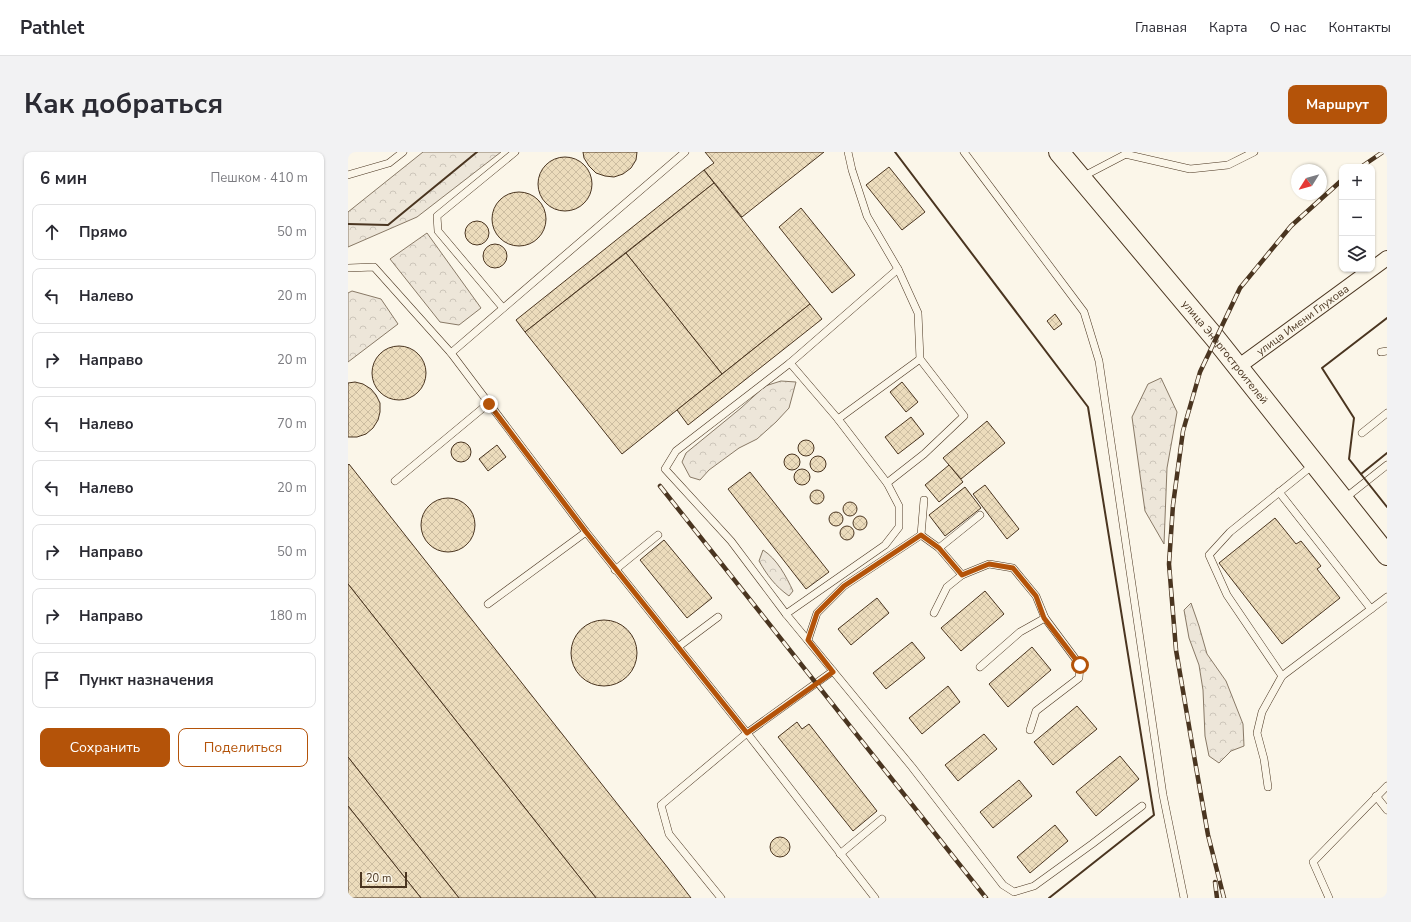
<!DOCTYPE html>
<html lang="ru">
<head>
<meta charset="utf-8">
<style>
  :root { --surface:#fff; --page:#f2f2f3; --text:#2b2b33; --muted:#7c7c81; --line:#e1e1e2; --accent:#b45309 }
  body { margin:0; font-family:"Nunito Sans",sans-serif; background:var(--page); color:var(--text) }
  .controls { position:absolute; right:12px; top:12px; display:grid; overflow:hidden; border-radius:8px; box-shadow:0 1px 3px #0004 }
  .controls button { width:36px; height:36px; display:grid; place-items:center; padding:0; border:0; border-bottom:1px solid var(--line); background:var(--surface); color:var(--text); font:20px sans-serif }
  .compass { position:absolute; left:943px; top:12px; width:36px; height:36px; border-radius:50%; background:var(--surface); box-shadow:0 1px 3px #0004; rotate:233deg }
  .scale { position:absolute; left:12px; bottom:10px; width:47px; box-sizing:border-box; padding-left:4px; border:2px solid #4a3520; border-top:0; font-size:11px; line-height:14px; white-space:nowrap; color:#4a3520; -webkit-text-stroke:3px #fbf6e9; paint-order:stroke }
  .stop { position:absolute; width:12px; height:12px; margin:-9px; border:3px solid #b45309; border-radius:50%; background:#fff }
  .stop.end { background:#b45309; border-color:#fff; box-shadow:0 1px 4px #0008 }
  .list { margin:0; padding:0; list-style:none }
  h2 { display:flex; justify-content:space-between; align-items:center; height:52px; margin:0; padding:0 16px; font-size:17px }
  h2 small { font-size:13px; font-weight:400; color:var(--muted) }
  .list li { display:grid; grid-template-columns:26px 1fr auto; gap:12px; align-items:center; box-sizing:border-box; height:56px; margin:0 8px 8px; padding:0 8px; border:1px solid var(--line); border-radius:8px }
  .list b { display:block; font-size:15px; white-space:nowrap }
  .list em { font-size:13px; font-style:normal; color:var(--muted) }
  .actions { display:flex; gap:8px; padding:12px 16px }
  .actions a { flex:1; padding:9px 0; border:1px solid var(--accent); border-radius:8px; text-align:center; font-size:14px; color:var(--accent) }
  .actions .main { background:var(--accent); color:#fff }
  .icon { flex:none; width:22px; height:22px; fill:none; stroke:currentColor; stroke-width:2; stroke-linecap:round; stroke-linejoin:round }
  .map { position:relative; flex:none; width:1039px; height:746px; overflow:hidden; border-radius:8px }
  header { display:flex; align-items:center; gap:24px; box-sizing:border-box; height:56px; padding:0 20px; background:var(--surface); border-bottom:1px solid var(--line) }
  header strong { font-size:19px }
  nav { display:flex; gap:22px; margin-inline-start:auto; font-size:14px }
  .intro { display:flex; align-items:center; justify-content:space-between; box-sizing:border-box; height:96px; padding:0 24px }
  h1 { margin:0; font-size:28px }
  .button { padding:10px 18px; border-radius:8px; background:var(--accent); color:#fff; font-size:14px; font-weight:700 }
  main { display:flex; gap:24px; padding:0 24px }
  aside { flex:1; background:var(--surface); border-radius:8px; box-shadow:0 1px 3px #0004 }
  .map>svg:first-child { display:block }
  .forest { fill:url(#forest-crowns); stroke:#887966 }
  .building { fill:url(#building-cross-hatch); stroke:#4a3520 }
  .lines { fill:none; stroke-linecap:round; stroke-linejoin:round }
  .service-casing { stroke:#4a3520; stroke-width:8 }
  .minor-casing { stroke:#4a3520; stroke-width:16 }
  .secondary-casing { stroke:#4a3520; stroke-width:22 }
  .service { stroke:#fbf6e9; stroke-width:7 }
  .minor { stroke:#fbf6e9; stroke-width:14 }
  .secondary { stroke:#fbf6e9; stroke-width:20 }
  .rail-casing { stroke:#4a3520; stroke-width:4.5 }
  .rail { stroke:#fbf6e9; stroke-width:3; stroke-dasharray:9; stroke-linecap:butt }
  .wall { stroke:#4a3520; stroke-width:2 }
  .route { stroke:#b45309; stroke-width:5 }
  .labels { text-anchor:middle; stroke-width:3; stroke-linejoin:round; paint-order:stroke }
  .street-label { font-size:11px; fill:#4a3520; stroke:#fbf6e9 }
</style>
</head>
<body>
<header>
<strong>Pathlet</strong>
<nav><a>Главная</a><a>Карта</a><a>О нас</a><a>Контакты</a></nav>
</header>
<div class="intro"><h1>Как добраться</h1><a class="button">Маршрут</a></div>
<main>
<aside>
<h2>6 мин<small>Пешком · 410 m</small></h2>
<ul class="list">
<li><svg class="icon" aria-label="ahead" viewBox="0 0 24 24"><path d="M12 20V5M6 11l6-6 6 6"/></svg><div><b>Прямо</b></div><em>50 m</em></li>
<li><svg class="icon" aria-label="left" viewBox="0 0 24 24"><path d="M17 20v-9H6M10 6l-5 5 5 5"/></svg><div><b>Налево</b></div><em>20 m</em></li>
<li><svg class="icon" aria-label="right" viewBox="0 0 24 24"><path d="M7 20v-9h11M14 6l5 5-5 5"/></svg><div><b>Направо</b></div><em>20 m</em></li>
<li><svg class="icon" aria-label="left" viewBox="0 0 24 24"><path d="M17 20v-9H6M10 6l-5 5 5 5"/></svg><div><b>Налево</b></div><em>70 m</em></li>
<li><svg class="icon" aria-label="left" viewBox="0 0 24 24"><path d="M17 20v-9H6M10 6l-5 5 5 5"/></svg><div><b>Налево</b></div><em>20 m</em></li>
<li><svg class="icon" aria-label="right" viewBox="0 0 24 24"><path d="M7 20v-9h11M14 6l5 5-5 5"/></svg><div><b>Направо</b></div><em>50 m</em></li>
<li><svg class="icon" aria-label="right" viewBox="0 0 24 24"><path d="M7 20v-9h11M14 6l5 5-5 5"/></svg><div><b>Направо</b></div><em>180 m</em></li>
<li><svg class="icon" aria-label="arrive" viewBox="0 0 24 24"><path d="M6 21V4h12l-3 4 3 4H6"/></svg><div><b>Пункт назначения</b></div></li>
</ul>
<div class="actions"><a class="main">Сохранить</a><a>Поделиться</a></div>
</aside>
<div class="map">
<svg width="1039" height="746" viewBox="0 0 1039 746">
  <defs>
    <pattern id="forest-crowns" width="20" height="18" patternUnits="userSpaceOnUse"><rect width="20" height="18" fill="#ede6d9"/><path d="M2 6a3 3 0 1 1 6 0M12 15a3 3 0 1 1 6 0" fill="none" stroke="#cdc6ba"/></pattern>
    <pattern id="building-cross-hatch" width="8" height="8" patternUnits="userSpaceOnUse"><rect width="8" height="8" fill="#ecdcbc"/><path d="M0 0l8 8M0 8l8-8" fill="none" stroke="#ccbda1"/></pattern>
  </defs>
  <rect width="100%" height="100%" fill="#fbf6e9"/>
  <g class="forest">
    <path d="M75,0H153L69,65L0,95V60Z"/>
    <path d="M79,81L133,156L111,173L92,170L42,107Z"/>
    <path d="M4,139L33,147L50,172L0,210V141Z"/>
    <path d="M813,226L829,260L819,316L816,392L797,359L784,265L800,232Z"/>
    <path d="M433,229L448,230L441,256L428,270L409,287L391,296L361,318L352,328L342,325L334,310L338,301L393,256L417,234Z"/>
    <path d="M415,398C429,407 438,424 445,439L441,444C427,434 419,423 411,409Z"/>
    <path d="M843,451L851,474L859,502L878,529L895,572L896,594L883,599L871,611L861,604L857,584L855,538L851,513L841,486L836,458Z"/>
  </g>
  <g class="building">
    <path d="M235,0H289L288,8L283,16L275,22L266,25L257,24L248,21L241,14L236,6Z"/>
    <path d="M357,0H476L394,65L356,18L366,11Z"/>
    <circle cx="217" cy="32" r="27"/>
    <path d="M541,15L577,60L554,78L518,33Z"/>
    <path d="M356,18L366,31L177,180L168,168Z"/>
    <path d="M366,31L462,152L374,222L278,101Z"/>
    <circle cx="171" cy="67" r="27"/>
    <path d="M453,56L507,123L484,141L431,75Z"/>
    <circle cx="129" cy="81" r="12"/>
    <circle cx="147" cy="104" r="12"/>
    <path d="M278,101L374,222L274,302L177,180Z"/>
    <path d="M462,152L474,167L340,273L329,258Z"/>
    <path d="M707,162L714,172L706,178L699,169Z"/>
    <circle cx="51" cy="221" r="27"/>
    <path d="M7,230L15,232L23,237L28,243L32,251V260L30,268L25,276L18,282L9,285H0V231Z"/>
    <path d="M554,230L570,250L558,260L542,240Z"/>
    <path d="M563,265L576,282L550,302L537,285Z"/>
    <path d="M639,269L657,291L613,327L595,306Z"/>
    <circle cx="458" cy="296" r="8"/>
    <circle cx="113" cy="300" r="10"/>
    <path d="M149,293L158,305L140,319L131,307Z"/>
    <circle cx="444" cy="310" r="8"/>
    <circle cx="470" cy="312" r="8"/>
    <path d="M1,312L320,716L343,746H248L0,432V313Z"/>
    <path d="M601,313L615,330L591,350L577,333Z"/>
    <circle cx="454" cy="325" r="8"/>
    <path d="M402,320L481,420L458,437L380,337Z"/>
    <path d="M637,333L671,377L659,387L625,342Z"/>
    <path d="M617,335L633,356L597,384L581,363Z"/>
    <circle cx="469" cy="345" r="7"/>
    <circle cx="100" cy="373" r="27"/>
    <circle cx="502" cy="357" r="7"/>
    <circle cx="488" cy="367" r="7"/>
    <circle cx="512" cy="371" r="7"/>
    <path d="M927,366L948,392L953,389L973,414L969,417L992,446L934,492L871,411Z"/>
    <circle cx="499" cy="381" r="7"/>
    <path d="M316,388L364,446L339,466L292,408Z"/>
    <path d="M0,432L248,746H111L0,605Z"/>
    <path d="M637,439L656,462L613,499L593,476Z"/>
    <path d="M529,446L541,461L503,493L490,477Z"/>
    <circle cx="256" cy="501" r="33"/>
    <path d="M564,490L577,506L538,537L525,521Z"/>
    <path d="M684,495L703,518L660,555L641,532Z"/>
    <path d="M600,534L612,550L574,582L561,566Z"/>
    <path d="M729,554L749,577L705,613L686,590Z"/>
    <path d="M449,570L454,577L461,572L529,659L505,679L430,585Z"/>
    <path d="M636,582L649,597L610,629L597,613Z"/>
    <path d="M772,604L791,627L748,664L728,640Z"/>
    <path d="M0,605L111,746H73L0,654Z"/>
    <path d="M671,628L684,644L645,676L632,660Z"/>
    <path d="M0,654L73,746H0Z"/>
    <path d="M707,673L720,689L682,721L669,705Z"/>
    <circle cx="432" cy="695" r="10"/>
  </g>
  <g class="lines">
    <g class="service-casing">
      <g id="service">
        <path d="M500,0L504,18L519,64L550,117L570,161L572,207L616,264L576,302L539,331"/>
        <path d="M616,0L736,160L751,209L815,643L836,746"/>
        <path d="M777,2L842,17L880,13L906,0"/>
        <path d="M0,23L41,11L55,0"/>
        <path d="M734,25L780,1"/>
        <path d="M0,116L26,115L103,201L238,380L399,581L527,746"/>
        <path d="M550,117L442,211L328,299L317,317L383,389L438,462L564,615L655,733L666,740L686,734L744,692L794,654"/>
        <path d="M155,156L90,79L89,64L167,0"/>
        <path d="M1033,200L1039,199"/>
        <path d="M103,201L337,0"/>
        <path d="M490,267L572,207"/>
        <path d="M1014,281L1039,261"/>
        <path d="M47,329L141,251"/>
        <path d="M931,340L1023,457"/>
        <path d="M996,347L1039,313"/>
        <path d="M573,383L576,348"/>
        <path d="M591,396L632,363"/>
        <path d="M267,418L310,383"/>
        <path d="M140,452L238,380"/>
        <path d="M586,461L599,435L614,423L641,412L665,416L688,444L697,466L732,513L731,526L688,559L682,578"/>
        <path d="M438,462L537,393L551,375V354L539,331L490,267L442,211"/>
        <path d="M460,488L469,461L496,434L573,383L591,396L614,423"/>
        <path d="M330,495L370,465"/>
        <path d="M632,515L672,480L697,466"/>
        <path d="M934,524L879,443L861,403L882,380L965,313"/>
        <path d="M920,635L916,607L909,581L914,560L934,524L1039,445"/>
        <path d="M1028,644L1039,658"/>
        <path d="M492,702L534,667"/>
        <path d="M373,746L321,682L313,653L399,581L485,519"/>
        <path d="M981,746L965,710L1039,634"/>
      </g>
    </g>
    <g class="minor-casing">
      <g id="minor">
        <path id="s1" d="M890,215L1039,106"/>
      </g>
    </g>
    <g class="secondary-casing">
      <g id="secondary">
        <path id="s2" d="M711,0L867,186L1039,403"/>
      </g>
    </g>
    <use href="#service" class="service"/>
    <use href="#minor" class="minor"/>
    <use href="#secondary" class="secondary"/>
    <g class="rail-casing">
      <g id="rail">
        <path d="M1013,15L1035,0"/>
        <path d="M312,334L638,746"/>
        <path d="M867,730L869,746"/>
        <path d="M876,746L860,683L848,615L828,498L821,412L825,353L835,279L852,220L892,136L943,74L994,28"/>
      </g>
    </g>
    <use href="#rail" class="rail"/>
    <g class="wall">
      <path d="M547,0L740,255L806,663L701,746"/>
      <path d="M0,72L40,73L129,0"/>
      <path d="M1039,166L974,216L1006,266L1001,307L1039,355"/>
      <path d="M1013,322L1039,301"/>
    </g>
  </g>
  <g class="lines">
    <path class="route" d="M141,252L238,380L399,581L485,520L460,488L469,461L496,434L573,383L591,396L614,423L641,412L665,416L688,444L696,466L732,513"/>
  </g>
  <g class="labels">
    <g class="street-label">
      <text dy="4" stroke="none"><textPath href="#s1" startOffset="80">улица Имени Глухова</textPath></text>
      <text dy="4" stroke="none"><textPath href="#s2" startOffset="260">улица Энергостроителей</textPath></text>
    </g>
  </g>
</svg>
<div class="controls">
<button>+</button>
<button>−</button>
<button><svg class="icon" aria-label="layers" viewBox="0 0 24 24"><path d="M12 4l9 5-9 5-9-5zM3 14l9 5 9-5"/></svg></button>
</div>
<svg class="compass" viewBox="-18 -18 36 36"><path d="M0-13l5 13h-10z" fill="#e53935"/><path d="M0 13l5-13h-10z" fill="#7c7c81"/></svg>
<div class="scale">20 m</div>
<div class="stop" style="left:732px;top:513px"></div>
<div class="stop end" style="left:141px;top:252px"></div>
</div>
</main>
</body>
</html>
